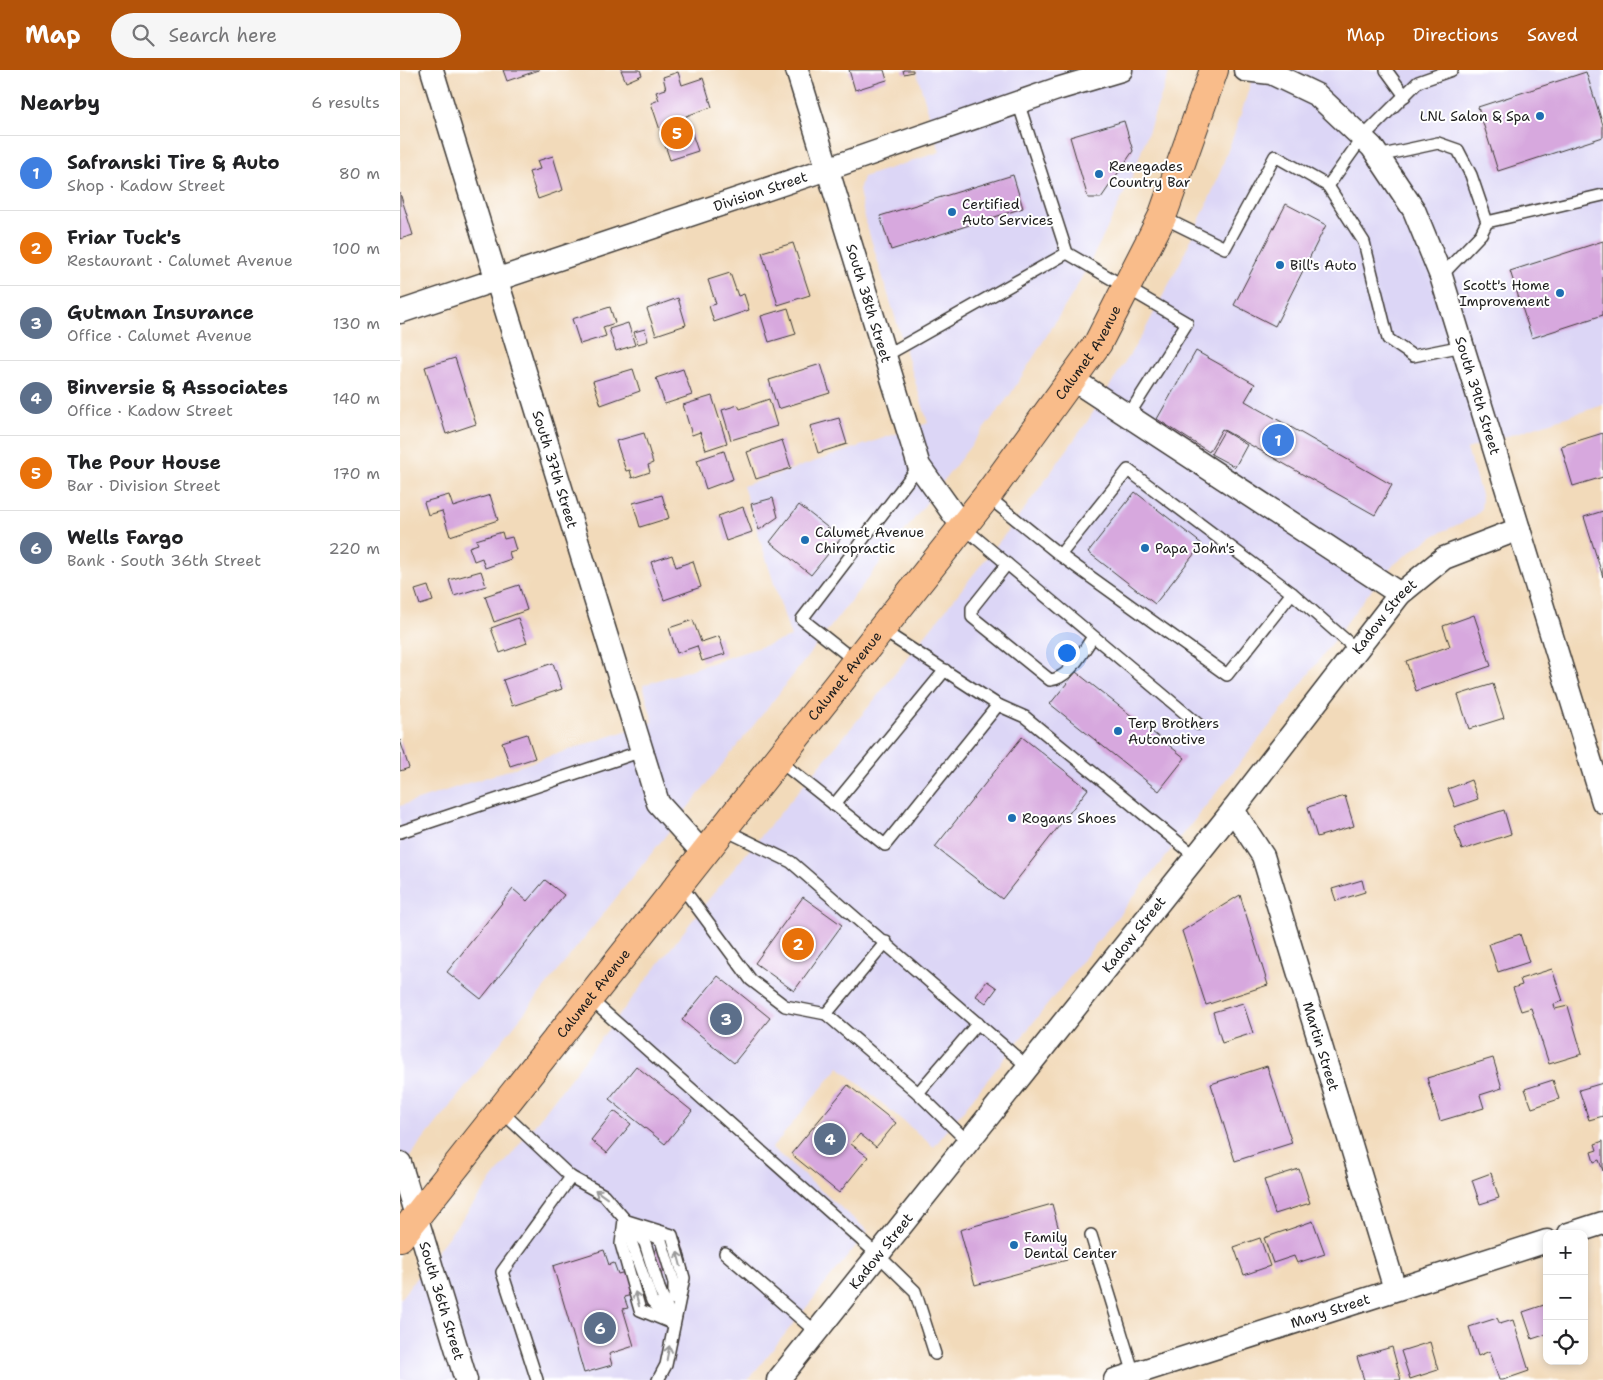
<!DOCTYPE html>
<html lang="en">
<head>
<meta charset="utf-8">
<style>
  :root { --surface:#fff; --page:#f6f6f6; --text:#202124; --muted:#757577; --line:#e0e0e0; --accent:#b45309 }
  body { margin:0; font-family:"Shantell Sans",sans-serif; background:var(--page); color:var(--text) }
  .controls { position:absolute; right:15px; bottom:15px; display:grid; overflow:hidden; border-radius:10px; box-shadow:0 2px 8px #0003 }
  .controls button { width:45px; height:45px; display:grid; place-items:center; padding:0; border:0; border-bottom:1px solid var(--line); background:var(--surface); color:var(--text); font:25px sans-serif }
  .you { position:absolute; left:666px; top:582px; width:18px; height:18px; margin:-12px; border:4px solid #fff; border-radius:50%; background:#1a73e8; box-shadow:0 0 0 8px #1a73e833 }
  .badge { display:grid; place-items:center; width:32px; height:32px; border-radius:50%; background:var(--accent); color:#fff; font-size:16px; font-weight:700 }
  .pin { position:absolute; translate:-50% -50%; border:2px solid #fff; box-shadow:0 1px 5px #0006 }
  .list { margin:0; padding:0; list-style:none }
  h2 { display:flex; justify-content:space-between; align-items:center; height:65px; margin:0; padding:0 20px; font-size:21px }
  h2 small { font-size:16px; font-weight:400; color:var(--muted) }
  .list li { display:grid; grid-template-columns:32px 1fr auto; gap:15px; align-items:center; box-sizing:border-box; height:75px; padding:0 20px; border-top:1px solid var(--line) }
  .list b { display:block; font-size:19px; white-space:nowrap }
  .list p { margin:0; font-size:16px; white-space:nowrap; color:var(--muted) }
  .list em { font-size:16px; font-style:normal; color:var(--muted) }
  .icon { flex:none; width:28px; height:28px; fill:none; stroke:currentColor; stroke-width:2; stroke-linecap:round; stroke-linejoin:round }
  .map { position:relative; flex:none; width:1203px; height:1310px; overflow:hidden }
  header { display:flex; align-items:center; gap:30px; box-sizing:border-box; height:70px; padding:0 25px; background:var(--accent); color:#fff }
  header strong { font-size:24px }
  nav { display:flex; gap:28px; margin-inline-start:auto; font-size:18px }
  .search { width:350px; height:45px; background:var(--page); display:flex; align-items:center; gap:12px; box-sizing:border-box; padding:0 18px; border-radius:28px; color:var(--muted); font-size:19px }
  main { display:flex }
  aside { flex:1; background:var(--surface) }
  .map>svg:first-child { display:block }
  .built { fill:#dcd6f6 }
  .building { fill:#d7a8de }
  .lines { fill:none; stroke-linecap:round; stroke-linejoin:round }
  .lane-casing { stroke:#3c3834; stroke-width:14 }
  .street-casing { stroke:#3c3834; stroke-width:25 }
  .primary-casing { stroke:#3c3834; stroke-width:30 }
  .lane { stroke:#fff; stroke-width:11 }
  .street { stroke:#fff; stroke-width:22 }
  .primary { stroke:#f9bc8a; stroke-width:28 }
  .oneway { stroke:#999 }
  .poi-dot { fill:#1f6fb2; stroke:#fff; stroke-width:2 }
  .labels { text-anchor:middle; stroke-width:4; stroke-linejoin:round; paint-order:stroke }
  .poi-label { font-size:14px; fill:#1c1c1c; stroke:#fff; text-anchor:start }
  .street-label { font-size:14px; fill:#1c1c1c; stroke:#fff }
</style>
</head>
<body>
<header>
<strong>Map</strong>
<div class="search"><svg class="icon" aria-label="search" viewBox="0 0 24 24"><circle cx="10" cy="10" r="6"/><path d="M15 15l6 6"/></svg>Search here</div>
<nav><a>Map</a><a>Directions</a><a>Saved</a></nav>
</header>
<main>
<aside>
<h2>Nearby<small>6 results</small></h2>
<ul class="list">
<li><span class="badge" style="background:#3f7fe0">1</span><div><b>Safranski Tire &amp; Auto</b><p>Shop · Kadow Street</p></div><em>80 m</em></li>
<li><span class="badge" style="background:#e8710a">2</span><div><b>Friar Tuck's</b><p>Restaurant · Calumet Avenue</p></div><em>100 m</em></li>
<li><span class="badge" style="background:#5c6f8a">3</span><div><b>Gutman Insurance</b><p>Office · Calumet Avenue</p></div><em>130 m</em></li>
<li><span class="badge" style="background:#5c6f8a">4</span><div><b>Binversie &amp; Associates</b><p>Office · Kadow Street</p></div><em>140 m</em></li>
<li><span class="badge" style="background:#e8710a">5</span><div><b>The Pour House</b><p>Bar · Division Street</p></div><em>170 m</em></li>
<li><span class="badge" style="background:#5c6f8a">6</span><div><b>Wells Fargo</b><p>Bank · South 36th Street</p></div><em>220 m</em></li>
</ul>
</aside>
<div class="map">
<svg width="1203" height="1310" viewBox="0 0 1203 1310">
  <rect width="100%" height="100%" fill="#fff"/>
  <filter id="ink" filterUnits="userSpaceOnUse"><feTurbulence type="fractalNoise" baseFrequency=".02" numOctaves="2"/><feDisplacementMap in="SourceGraphic" scale="10" xChannelSelector="R" yChannelSelector="G"/><feConvolveMatrix kernelMatrix="1 2 1 2 8 2 1 2 1" color-interpolation-filters="sRGB"/></filter>
  <filter id="wash" filterUnits="userSpaceOnUse"><feTurbulence type="fractalNoise" baseFrequency=".0096" numOctaves="4" result="noise"/><feDisplacementMap in="SourceGraphic" scale="20" xChannelSelector="R" yChannelSelector="G"/><feGaussianBlur stdDeviation="1.12" result="paint"/><feColorMatrix in="noise" values="0 0 0 0 0 0 0 0 0 0 0 0 0 0 0 0 0 1.4 0 .05"/><feComposite in="paint" operator="in"/></filter>
  <g filter="url(#wash)">
    <rect width="100%" height="100%" fill="#f2daba"/>
    <g class="built">
      <path d="M516,0H770L733,105L704,165L675,220L610,325L380,622L0,1099V736L253,652L243,615L391,567L343,416L528,353L465,150L459,120L463,107L540,82Z"/>
      <path d="M855,0H1203V335L1067,379L1082,428L1081,439L1074,447L1037,464L1014,479L992,496L967,525L883,639L534,1077L439,997L372,1078L468,1161L348,1310H0V1229L312,825L471,634L618,448L687,352L744,262L782,189L814,118L837,56Z"/>
    </g>
    <g id="blocks">
      <g class="building">
        <path d="M103,0H139L107,11Z"/>
        <path d="M221,0H240L242,5L226,12Z"/>
        <path d="M449,0H484L487,10L455,20Z"/>
        <path d="M503,0H513V2L504,4Z"/>
        <path d="M278,2L282,15L303,8L312,37L286,46L298,81L270,90L251,33L259,30L256,22L266,19L263,7Z"/>
        <path d="M1186,2L1203,55V67L1098,101L1078,37Z"/>
        <path d="M724,51L733,81L701,128H688L670,67Z"/>
        <path d="M153,86L163,120L138,129L129,102L140,99L137,91Z"/>
        <path d="M613,105L623,138L491,180L480,146Z"/>
        <path d="M0,123L13,165L0,169Z"/>
        <path d="M886,134L926,155L875,256L834,235Z"/>
        <path d="M1203,171V245L1132,268L1110,201Z"/>
        <path d="M393,173L410,225L378,235L362,182Z"/>
        <path d="M330,203L338,226L344,224L349,240L314,252L309,236L316,234L308,210Z"/>
        <path d="M278,228L286,255L256,265L247,239Z"/>
        <path d="M210,237L215,253L203,257L206,266L180,274L172,249Z"/>
        <path d="M388,238L396,264L369,272L361,246Z"/>
        <path d="M228,253L235,275L216,281L209,259Z"/>
        <path d="M245,259L248,271L238,274L234,262Z"/>
        <path d="M796,281L855,314L845,331L992,415L975,445L822,359L809,382L757,349Z"/>
        <path d="M55,288L76,354L46,364L25,297Z"/>
        <path d="M421,294L430,323L378,339L369,310Z"/>
        <path d="M233,299L240,321L201,335L193,311Z"/>
        <path d="M283,299L292,325L265,334L256,308Z"/>
        <path d="M312,326L327,373L306,380L300,362L292,365L283,335Z"/>
        <path d="M369,329L377,356L331,370L322,340L338,335L340,339Z"/>
        <path d="M439,348L447,374L418,383L410,356Z"/>
        <path d="M824,361L847,375L835,397L811,384Z"/>
        <path d="M244,363L253,393L248,395L250,402L232,408L230,400L226,401L216,371Z"/>
        <path d="M1203,363V407L1173,416L1161,376Z"/>
        <path d="M382,370L391,398L356,409L347,382Z"/>
        <path d="M324,381L333,409L306,419L297,390Z"/>
        <path d="M735,422L802,474L755,534L688,482Z"/>
        <path d="M49,425L53,437L90,425L98,450L50,466L42,441L28,445L24,432Z"/>
        <path d="M262,425L269,448L240,457L233,433Z"/>
        <path d="M373,428L378,447L359,460L351,434Z"/>
        <path d="M399,435L441,468L411,505L370,472Z"/>
        <path d="M343,437L352,462L326,471L318,446Z"/>
        <path d="M1203,441V507L1184,447Z"/>
        <path d="M102,462L104,469L112,467L116,480L109,482L111,489L85,498L82,488L74,491L69,477L78,474L76,470Z"/>
        <path d="M272,485L276,497L293,491L301,517L264,530L251,492Z"/>
        <path d="M81,501L86,516L54,526L49,510Z"/>
        <path d="M119,515L127,540L94,552L85,526Z"/>
        <path d="M28,516L33,531L20,535L15,520Z"/>
        <path d="M1074,545L1091,596L1016,621L1006,591L1050,576L1043,556Z"/>
        <path d="M118,548L127,573L100,583L91,558Z"/>
        <path d="M293,550L301,572L319,566L325,584L302,591L297,576L277,583L269,558Z"/>
        <path d="M153,593L162,619L112,636L103,610Z"/>
        <path d="M676,602L785,688L759,721L650,634Z"/>
        <path d="M1093,614L1104,648L1069,659L1058,625Z"/>
        <path d="M127,664L135,688L110,696L102,672Z"/>
        <path d="M622,667L688,719L602,829L535,777Z"/>
        <path d="M0,670L9,698L0,701Z"/>
        <path d="M1071,710L1078,729L1055,737L1048,719Z"/>
        <path d="M945,726L954,756L917,767L908,737Z"/>
        <path d="M1104,740L1111,764L1062,780L1054,756Z"/>
        <path d="M145,810L164,825L81,929L47,902L113,819L127,831Z"/>
        <path d="M962,810L965,822L936,831L932,819Z"/>
        <path d="M840,825L868,915L806,935L782,861Z"/>
        <path d="M403,827L442,855L394,921L355,893Z"/>
        <path d="M1120,864L1129,892L1098,902L1089,874Z"/>
        <path d="M1152,899L1163,931L1154,934L1155,939L1168,936L1182,984L1149,994L1131,938L1121,941L1113,918L1122,915L1120,909Z"/>
        <path d="M318,906L370,948L334,993L282,950Z"/>
        <path d="M587,911L597,918L586,933L576,926Z"/>
        <path d="M843,933L853,963L822,973L813,942Z"/>
        <path d="M1093,988L1102,1018L1080,1025L1084,1038L1040,1051L1027,1008Z"/>
        <path d="M236,996L292,1041L265,1074L209,1029Z"/>
        <path d="M867,996L892,1073L835,1091L811,1014Z"/>
        <path d="M1153,1010L1159,1029L1132,1038L1125,1019Z"/>
        <path d="M1203,1013V1046L1189,1050L1179,1020Z"/>
        <path d="M448,1015L496,1053L476,1077L460,1064L451,1074L468,1087L439,1123L391,1084Z"/>
        <path d="M214,1041L231,1054L207,1083L191,1070Z"/>
        <path d="M1203,1071V1101L1199,1090L1194,1092L1191,1082L1197,1080L1195,1074Z"/>
        <path d="M899,1099L910,1133L875,1144L864,1110Z"/>
        <path d="M1091,1103L1099,1128L1080,1134L1072,1110Z"/>
        <path d="M652,1134L667,1190L575,1215L560,1160Z"/>
        <path d="M913,1151L925,1184L897,1193L894,1186L873,1193L864,1168Z"/>
        <path d="M280,1168L287,1192L269,1197L236,1224L224,1227L228,1238L223,1239L234,1276L209,1284L212,1295L184,1303L153,1196L204,1180L209,1195L214,1193L218,1204L229,1201L267,1171Z"/>
        <path d="M860,1168L870,1196L844,1205L834,1177Z"/>
        <path d="M1147,1234V1264L1132,1269L1123,1242Z"/>
        <path d="M1097,1248L1100,1254L1113,1250L1129,1301L1103,1310H1099L1090,1281L1078,1286L1069,1257Z"/>
        <path d="M1030,1272L1038,1300L1010,1309L1001,1281Z"/>
        <path d="M992,1277L1001,1310H964L957,1287Z"/>
      </g>
    </g>
  </g>
  <g filter="url(#ink)">
    <use href="#blocks" fill-opacity="0" stroke="#3c3834" stroke-width="1"/>
    <g class="lines">
      <g class="lane-casing">
        <g id="lane">
          <path d="M986,0L1005,26"/>
          <path d="M618,32L667,183L787,253L728,346"/>
          <path d="M978,86L1038,73L1058,80L1071,105L1087,152L1081,164L1041,206"/>
          <path d="M928,116L962,68L1018,12L1052,0"/>
          <path d="M762,147L825,178L875,86L928,116L964,172L988,269L1013,286L1063,276"/>
          <path d="M1087,152L1203,125"/>
          <path d="M485,286L667,183"/>
          <path d="M587,426L660,485L728,400L892,523L957,580"/>
          <path d="M562,456L798,654"/>
          <path d="M660,485L827,605L892,523"/>
          <path d="M607,494L572,538V547L650,610C670,608 682,582 693,567"/>
          <path d="M482,560L598,635L625,647L796,787"/>
          <path d="M455,591L402,549L519,396"/>
          <path d="M378,690L485,775L598,635"/>
          <path d="M434,735L545,600"/>
          <path d="M323,759L391,792L628,997"/>
          <path d="M0,762L242,681"/>
          <path d="M279,813L351,910L385,936L426,944L518,1023L568,1072"/>
          <path d="M189,928L478,1185L515,1221L535,1284"/>
          <path d="M426,944L486,872"/>
          <path d="M518,1023L578,953"/>
          <path d="M100,1040L171,1107L102,1202L137,1310"/>
          <path d="M171,1107L204,1125L245,1173L259,1218L274,1254"/>
          <path d="M224,1150L272,1165L284,1208L266,1295L258,1310"/>
          <path d="M224,1150L221,1174L240,1240L274,1254"/>
          <path d="M225,1154L252,1231L269,1249"/>
          <path d="M245,1162L261,1170L274,1213V1229"/>
          <path d="M691,1165L734,1304"/>
          <path d="M325,1183L416,1262"/>
        </g>
      </g>
      <g class="street-casing">
        <g id="street">
          <path id="s1" d="M32,0L258,733L303,783"/>
          <path id="s2" d="M397,0L519,396L562,456"/>
          <path id="s3" d="M845,0L871,3L917,25L972,77L1014,140L1041,206L1203,732"/>
          <path id="s4" d="M0,242L427,99L657,19L721,0"/>
          <path d="M672,309L1000,524"/>
          <path id="s5" d="M833,740L863,786L995,1219"/>
          <path id="s6" d="M0,1093L66,1310"/>
          <path d="M1169,1164L1203,1153"/>
          <path id="s7" d="M378,1310L833,740L1000,524L1044,488L1119,459"/>
          <path id="s8" d="M715,1310L1147,1171"/>
        </g>
      </g>
      <g class="primary-casing">
        <g id="primary">
          <path id="s9" d="M0,1167L587,426L698,273L762,147L814,0"/>
        </g>
      </g>
      <use href="#lane" class="lane"/>
      <use href="#street" class="street"/>
      <use href="#primary" class="primary"/>
    </g>
    <defs><path id="oneway-shaft" d="M-6 0H5M1.5-3L5.5 0L1.5 3" fill="none" stroke-width="1.6" stroke-linecap="round" stroke-linejoin="round" transform="scale(1.25)"/></defs>
    <g class="oneway">
      <use href="#oneway-shaft" transform="translate(201 1124) rotate(-144)"/>
      <use href="#oneway-shaft" transform="translate(279 1189) rotate(-105)"/>
      <use href="#oneway-shaft" transform="translate(237 1229) rotate(-106)"/>
      <use href="#oneway-shaft" transform="translate(268 1283) rotate(-79)"/>
    </g>
  </g>
  <g class="poi-dot">
    <circle cx="1140" cy="46" r="5"/>
    <circle cx="699" cy="104" r="5"/>
    <circle cx="552" cy="142" r="5"/>
    <circle cx="880" cy="195" r="5"/>
    <circle cx="1160" cy="223" r="5"/>
    <circle cx="405" cy="470" r="5"/>
    <circle cx="745" cy="478" r="5"/>
    <circle cx="718" cy="661" r="5"/>
    <circle cx="612" cy="748" r="5"/>
    <circle cx="614" cy="1175" r="5"/>
  </g>
  <g class="labels">
    <g class="poi-label">
      <text x="1130" y="51" text-anchor="end">LNL Salon &amp; Spa</text>
      <text x="709" y="101">Renegades<tspan x="709" dy="16">Country Bar</tspan></text>
      <text x="562" y="139">Certified<tspan x="562" dy="16">Auto Services</tspan></text>
      <text x="890" y="200">Bill's Auto</text>
      <text x="1150" y="220" text-anchor="end">Scott's Home<tspan x="1150" dy="16">Improvement</tspan></text>
      <text x="415" y="467">Calumet Avenue<tspan x="415" dy="16">Chiropractic</tspan></text>
      <text x="755" y="483">Papa John's</text>
      <text x="728" y="658">Terp Brothers<tspan x="728" dy="16">Automotive</tspan></text>
      <text x="622" y="753">Rogans Shoes</text>
      <text x="624" y="1172">Family<tspan x="624" dy="16">Dental Center</tspan></text>
    </g>
    <g class="street-label">
      <text dy="5" stroke="none"><textPath href="#s4" startOffset="380">Division Street</textPath></text>
      <text dy="5" stroke="none"><textPath href="#s2" startOffset="244">South 38th Street</textPath></text>
      <text dy="5" stroke="none"><textPath href="#s9" startOffset="1121">Calumet Avenue</textPath></text>
      <text dy="5" stroke="none"><textPath href="#s3" startOffset="425">South 39th Street</textPath></text>
      <text dy="5" stroke="none"><textPath href="#s1" startOffset="418">South 37th Street</textPath></text>
      <text dy="5" stroke="none"><textPath href="#s7" startOffset="975">Kadow Street</textPath></text>
      <text dy="5" stroke="none"><textPath href="#s9" startOffset="716">Calumet Avenue</textPath></text>
      <text dy="5" stroke="none"><textPath href="#s7" startOffset="570">Kadow Street</textPath></text>
      <text dy="5" stroke="none"><textPath href="#s9" startOffset="311">Calumet Avenue</textPath></text>
      <text dy="5" stroke="none"><textPath href="#s5" startOffset="254">Martin Street</textPath></text>
      <text dy="5" stroke="none"><textPath href="#s7" startOffset="165">Kadow Street</textPath></text>
      <text dy="5" stroke="none"><textPath href="#s6" startOffset="144">South 36th Street</textPath></text>
      <text dy="5" stroke="none"><textPath href="#s8" startOffset="226">Mary Street</textPath></text>
    </g>
  </g>
</svg>
<div class="controls">
<button>+</button>
<button>−</button>
<button><svg class="icon" aria-label="locate" viewBox="0 0 24 24"><circle cx="12" cy="12" r="6"/><path d="M12 2v4M12 18v4M2 12h4M18 12h4"/></svg></button>
</div>
<div class="you"></div>
<div class="pin badge" style="left:878px;top:370px;background:#3f7fe0">1</div>
<div class="pin badge" style="left:398px;top:874px;background:#e8710a">2</div>
<div class="pin badge" style="left:326px;top:949px;background:#5c6f8a">3</div>
<div class="pin badge" style="left:430px;top:1069px;background:#5c6f8a">4</div>
<div class="pin badge" style="left:277px;top:63px;background:#e8710a">5</div>
<div class="pin badge" style="left:200px;top:1258px;background:#5c6f8a">6</div>
</div>
</main>
</body>
</html>
